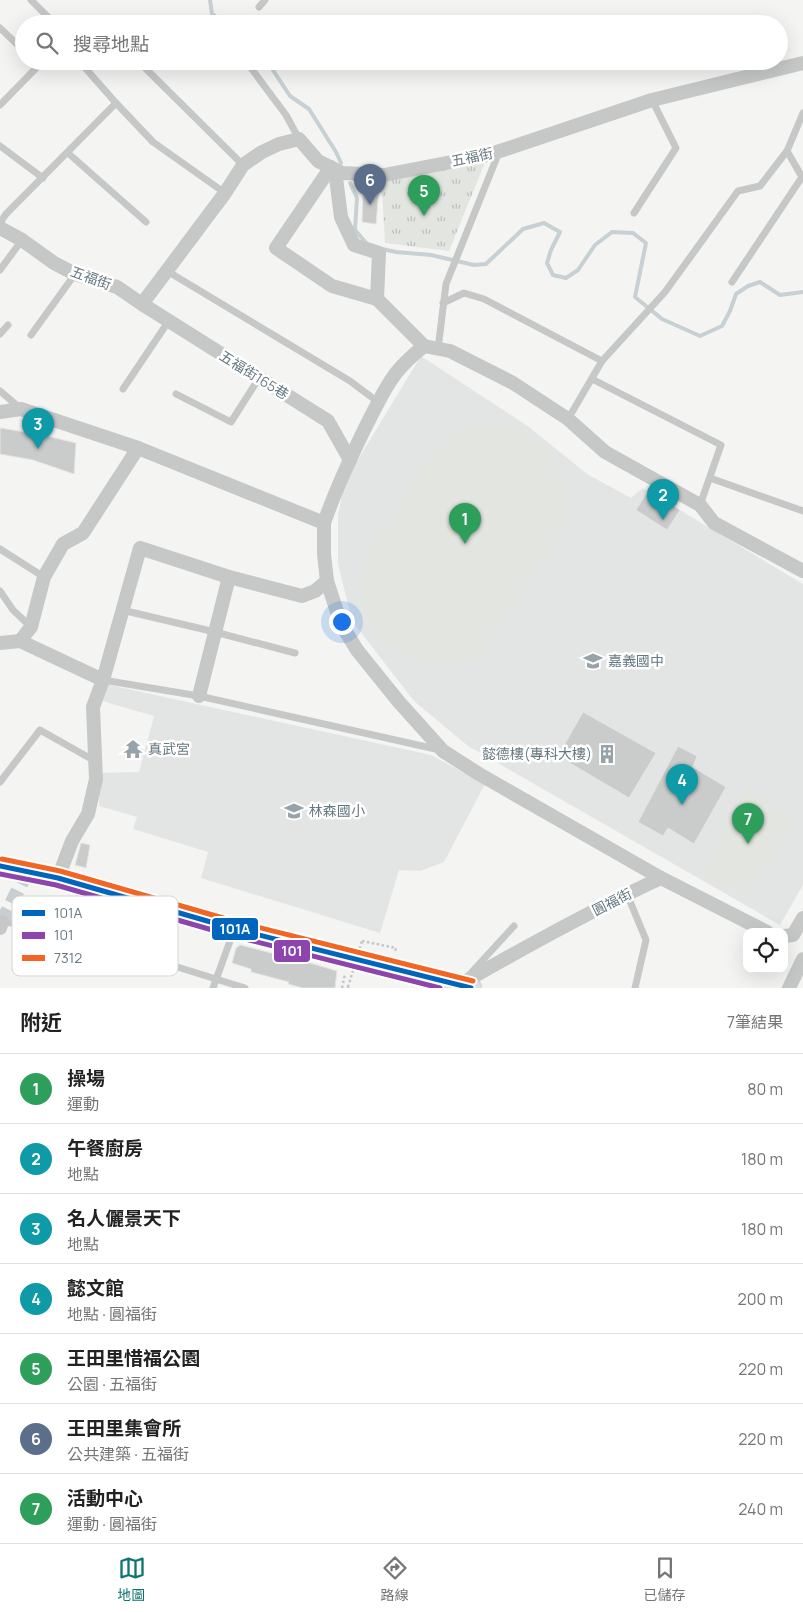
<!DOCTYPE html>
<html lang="zh-TW">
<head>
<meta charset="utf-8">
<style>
  :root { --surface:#fff; --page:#f6f6f6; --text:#222; --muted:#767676; --line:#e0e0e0; --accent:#0f766e }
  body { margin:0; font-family:Manrope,"Noto Sans TC",sans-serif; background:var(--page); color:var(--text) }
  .controls { position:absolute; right:15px; bottom:15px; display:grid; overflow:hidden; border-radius:10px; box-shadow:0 5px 20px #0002 }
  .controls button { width:45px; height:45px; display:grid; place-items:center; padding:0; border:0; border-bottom:1px solid var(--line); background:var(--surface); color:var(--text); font:25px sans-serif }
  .you { position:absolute; left:341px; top:621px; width:18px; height:18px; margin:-12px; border:4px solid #fff; border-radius:50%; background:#1a73e8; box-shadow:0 0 0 8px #1a73e833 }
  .badge { display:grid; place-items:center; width:32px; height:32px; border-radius:50%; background:var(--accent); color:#fff; font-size:16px; font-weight:700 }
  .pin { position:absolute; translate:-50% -41px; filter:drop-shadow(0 1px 2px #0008) }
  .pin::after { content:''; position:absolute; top:26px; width:18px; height:15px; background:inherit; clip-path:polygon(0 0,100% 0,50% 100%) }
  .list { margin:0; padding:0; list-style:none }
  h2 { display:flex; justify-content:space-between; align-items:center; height:65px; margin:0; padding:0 20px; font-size:21px }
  h2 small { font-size:16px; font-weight:400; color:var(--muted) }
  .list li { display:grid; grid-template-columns:32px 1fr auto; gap:15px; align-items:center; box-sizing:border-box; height:70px; padding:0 20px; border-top:1px solid var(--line) }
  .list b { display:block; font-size:19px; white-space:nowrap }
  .list p { margin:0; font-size:16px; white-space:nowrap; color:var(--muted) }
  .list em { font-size:16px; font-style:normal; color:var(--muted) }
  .icon { flex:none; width:28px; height:28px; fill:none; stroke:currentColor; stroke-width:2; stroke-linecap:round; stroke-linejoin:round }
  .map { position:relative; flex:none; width:803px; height:988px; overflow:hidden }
  .search { position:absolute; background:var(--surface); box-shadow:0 5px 20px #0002; left:15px; right:15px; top:15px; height:55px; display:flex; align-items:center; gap:12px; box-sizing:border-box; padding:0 18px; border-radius:28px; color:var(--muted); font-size:19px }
  .sheet { height:555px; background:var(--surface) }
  nav { display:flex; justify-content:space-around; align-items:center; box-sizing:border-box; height:70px; border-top:1px solid var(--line); background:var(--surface); font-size:14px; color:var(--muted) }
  nav a { display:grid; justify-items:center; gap:2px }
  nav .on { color:var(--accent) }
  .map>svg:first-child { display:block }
  .built { fill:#e3e5e4 }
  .park { fill:url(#park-tufts) }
  .pitch { fill:#e3e6e0 }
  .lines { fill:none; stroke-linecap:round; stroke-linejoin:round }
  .stream { stroke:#c7d0d2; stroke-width:4 }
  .building { fill:#cacccc; stroke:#e4e4e2 }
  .minor-tunnel { stroke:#c9cfd1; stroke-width:14; stroke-dasharray:14 7; stroke-linecap:butt }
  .secondary-casing { stroke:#cfd1d1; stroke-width:22 }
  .path { stroke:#c4c6c7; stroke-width:2.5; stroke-dasharray:2.5 2.5; stroke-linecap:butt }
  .service { stroke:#c6c8c8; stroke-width:7 }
  .minor { stroke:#c6c8c8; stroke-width:14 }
  .secondary { stroke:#dcddde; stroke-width:20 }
  .path-bridge { stroke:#c4c6c7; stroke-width:2.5; stroke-dasharray:2.5 2.5; stroke-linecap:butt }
  .bus-1-casing { stroke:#fff; stroke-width:9 }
  .bus-2-casing { stroke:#fff; stroke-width:9 }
  .bus-3-casing { stroke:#fff; stroke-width:9 }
  .bus-1 { stroke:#0065bd; stroke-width:5 }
  .bus-2 { stroke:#8e44ad; stroke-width:5 }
  .bus-3 { stroke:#f26522; stroke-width:5 }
  .labels { text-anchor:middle; stroke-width:5; stroke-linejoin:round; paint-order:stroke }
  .street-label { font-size:14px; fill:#667881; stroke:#fff }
  .poi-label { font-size:14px; fill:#667881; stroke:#fff; text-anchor:start }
  .key { fill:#fff; stroke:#d1d6d9; stroke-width:1 }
  .key-label { font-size:14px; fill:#667881 }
  .line-badge { stroke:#fff; stroke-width:2 }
  .badge-label { font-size:14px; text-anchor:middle; font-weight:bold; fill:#fff }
</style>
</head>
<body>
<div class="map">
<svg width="803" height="988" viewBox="0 0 803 988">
  <defs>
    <pattern id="park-tufts" width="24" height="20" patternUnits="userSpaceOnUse" patternTransform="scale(1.25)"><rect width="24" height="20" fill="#e3e6e0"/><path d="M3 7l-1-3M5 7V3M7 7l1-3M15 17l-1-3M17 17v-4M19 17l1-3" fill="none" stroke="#bcbfbb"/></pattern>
  </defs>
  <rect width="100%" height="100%" fill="#f4f4f3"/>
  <g class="built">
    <path d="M421,356L529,427L587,474L631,498L643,488L803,584V885L780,925L468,746L414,701L352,621L338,564V515L345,481Z"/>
    <path d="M105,684L431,755L485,784L444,862L420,871L399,870L380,933L201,878L208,852L133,829L137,817L99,806L100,773L139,772L154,716L102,701Z"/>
  </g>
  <path class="park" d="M488,155L449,251L385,243L382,190L384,175Z"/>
  <g class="pitch">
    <path d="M481,424L500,425L519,430L545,448L562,468L569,488L568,522L552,550L484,651C479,655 474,660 468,662C425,679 362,645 360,597C360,583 364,568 369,556C383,528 401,501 418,475C427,463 434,449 446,439C455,431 470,428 481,424Z"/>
    <path d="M747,789L795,816L748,899L700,872Z"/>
  </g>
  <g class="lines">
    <g class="stream">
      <path d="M210,0L212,14L226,24"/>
      <path d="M267,61L290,96L309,109L336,152L341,163"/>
      <path d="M350,183L357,198L355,230L368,245"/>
      <path d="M382,249L396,252L431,255L474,265L486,264L523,229L544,223L560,232L551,250L547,263L553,275L566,278L578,270L595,245L612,232L633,233L646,243L635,297L662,319L700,336L722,326L730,311L736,294L748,286L760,282L780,295L803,292"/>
    </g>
  </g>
  <g class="building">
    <path d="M363,188L379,189L376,224L362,222Z"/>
    <path d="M0,428L38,434L76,443L74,474L33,460L0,454Z"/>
    <path d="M648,491L680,510L667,530L636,510Z"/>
    <path d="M583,712L656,753L629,798L558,756Z"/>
    <path d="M678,746L697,756L693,767L726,787L694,844L668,828L663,836L638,822Z"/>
    <path d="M81,843L90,845L86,868L75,865Z"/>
    <path d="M240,945L310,963L337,971L335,988H303L288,984L289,982L251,972V969L232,963L236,948Z"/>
  </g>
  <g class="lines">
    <path class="minor-tunnel" d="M2,922L27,872"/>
    <g class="secondary-casing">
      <path id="secondary" d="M0,866L58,878L235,929L471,988"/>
    </g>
    <g class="path">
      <path d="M362,941L396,948L395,952"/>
      <path d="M342,988L345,974"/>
      <path d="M348,988V987"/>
    </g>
    <g class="service">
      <path d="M31,0L55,24"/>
      <path d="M259,7L265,0"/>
      <path d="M193,22L195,24"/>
      <path d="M0,28L24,51"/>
      <path d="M79,61L116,103L153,142L225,193"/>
      <path d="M138,61L243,165"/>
      <path d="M245,61L248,64L286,115L299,139"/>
      <path d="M0,105L43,61"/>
      <path d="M0,146L43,178"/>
      <path d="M68,153L146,222"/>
      <path d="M634,213L676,148L652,100"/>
      <path d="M0,223L6,214L116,103"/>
      <path d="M0,270L22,240"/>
      <path d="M167,271L350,381L378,402"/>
      <path d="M732,282L802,177L787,151L803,113"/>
      <path d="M443,303L464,293L484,299L602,361"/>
      <path d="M0,334L8,325"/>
      <path d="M31,335L75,274"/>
      <path d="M438,349L446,284L499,152"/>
      <path d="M592,379L721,445L700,505"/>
      <path d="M123,389L168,322"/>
      <path d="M0,391L21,409"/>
      <path d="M176,394L231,422L259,378"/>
      <path d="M568,419L602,361L665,292L738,191L760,186L787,151"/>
      <path d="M710,478L803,511"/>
      <path d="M0,549L44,577"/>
      <path d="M0,591L13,610L31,627"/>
      <path d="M122,610L215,632L295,653"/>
      <path d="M103,680L199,696L440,750"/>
      <path d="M0,782L40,730L95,761"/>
      <path d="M627,894L646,940L635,988"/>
      <path d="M2,922L32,925L99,940L171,965L245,988"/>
      <path d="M470,974L514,926"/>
      <path d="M213,988L234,930"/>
    </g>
    <g class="minor">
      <path d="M331,167L276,248L332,286L377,299"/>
      <path d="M335,170L341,217L354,245L379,253L377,299L424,346"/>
      <path d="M0,228L22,240L54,263L75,274L117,287L142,304L225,193L243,165L262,152L279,144L299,139L318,161L342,173L384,175L488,155L652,100L803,63"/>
      <path d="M142,304L328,421L350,460"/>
      <path d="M0,412L21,409L138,448L324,523C335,491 349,461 364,430C374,411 383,390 396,373C404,363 414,354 424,346L450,351L513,383L568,419L605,452L700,505L714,523L803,571"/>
      <path d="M324,523V554L327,581L341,624L357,650L399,702L443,751L479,774L661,878L767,932"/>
      <path d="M20,641L31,627L44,577L63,544L83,533L138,448"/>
      <path d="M0,643L20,641L103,680"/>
      <path d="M199,696L229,577"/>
      <path d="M58,878L72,841L88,814L96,779L93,707L103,680L140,548L229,577L302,596L315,591L327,581"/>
      <path d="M0,928L2,922"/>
      <path d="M784,936L793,935L803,918"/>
      <path d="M459,985C525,947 592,910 661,878"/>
      <path d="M789,988L803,959"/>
    </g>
    <use href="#secondary" class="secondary"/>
    <path class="path-bridge" d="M348,987L362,941"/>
    <g class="bus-1-casing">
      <path id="bus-1" d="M0,866L58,878L235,929L471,988"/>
    </g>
    <g class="bus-2-casing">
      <path id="bus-2" d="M0,874L56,885L233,936L440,988"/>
    </g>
    <g class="bus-3-casing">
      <path id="bus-3" d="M2,859L60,871L237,922L473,981"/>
    </g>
    <use href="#bus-1" class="bus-1"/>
    <use href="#bus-2" class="bus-2"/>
    <use href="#bus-3" class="bus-3"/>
  </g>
  <defs>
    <g id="school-bare" transform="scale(1.5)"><path d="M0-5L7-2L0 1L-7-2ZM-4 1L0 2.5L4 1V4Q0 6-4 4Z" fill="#98a3a9" stroke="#fff" stroke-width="2.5" paint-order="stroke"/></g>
    <g id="temple-bare" transform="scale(1.5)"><path d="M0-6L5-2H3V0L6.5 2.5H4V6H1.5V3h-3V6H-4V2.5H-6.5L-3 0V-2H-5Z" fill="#98a3a9" stroke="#fff" stroke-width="2.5" paint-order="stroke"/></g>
    <g id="building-bare" transform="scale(1.5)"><path d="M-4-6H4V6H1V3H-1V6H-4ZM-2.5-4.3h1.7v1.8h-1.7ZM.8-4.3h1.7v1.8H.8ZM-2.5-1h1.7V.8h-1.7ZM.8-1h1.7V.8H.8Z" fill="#98a3a9" stroke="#fff" stroke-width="2.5" paint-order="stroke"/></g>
  </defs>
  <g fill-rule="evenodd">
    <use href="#school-bare" x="593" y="661"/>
    <use href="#temple-bare" x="133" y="749"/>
    <use href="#building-bare" x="607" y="754"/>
    <use href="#school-bare" x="294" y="811"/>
  </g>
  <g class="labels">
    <g class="street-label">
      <text transform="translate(472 157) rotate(-12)" y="5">五福街</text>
      <text transform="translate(91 278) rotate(20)" y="5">五福街</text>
      <text transform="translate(254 375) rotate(32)" y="5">五福街165巷</text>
      <text transform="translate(612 902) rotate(-27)" y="5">圓福街</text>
    </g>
    <g class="poi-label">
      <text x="608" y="666">嘉義國中</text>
      <text x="148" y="754">真武宮</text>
      <text x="592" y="759" text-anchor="end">懿德樓(專科大樓)</text>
      <text x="309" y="816">林森國小</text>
    </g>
  </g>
  <rect x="12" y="896" width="166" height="80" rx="8" class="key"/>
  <rect x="22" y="910" width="23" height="6" fill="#0065bd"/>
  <rect x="22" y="932" width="23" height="7" fill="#8e44ad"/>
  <rect x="22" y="955" width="23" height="6" fill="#f26522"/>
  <g class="key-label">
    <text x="54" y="918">101A</text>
    <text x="54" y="940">101</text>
    <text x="54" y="963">7312</text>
  </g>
  <g class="line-badge">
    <rect x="211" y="917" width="48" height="24" rx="5" fill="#0065bd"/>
    <rect x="273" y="939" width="38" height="24" rx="5" fill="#8e44ad"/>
  </g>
  <g class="badge-label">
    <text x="235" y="934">101A</text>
    <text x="292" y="956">101</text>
  </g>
</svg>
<div class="controls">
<button><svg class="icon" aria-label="locate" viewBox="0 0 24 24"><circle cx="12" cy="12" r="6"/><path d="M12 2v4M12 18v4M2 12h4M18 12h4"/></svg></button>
</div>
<div class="you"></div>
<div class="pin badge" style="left:465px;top:544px;background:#2e9e5b">1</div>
<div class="pin badge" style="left:663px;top:520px;background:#0f9aa8">2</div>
<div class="pin badge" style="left:38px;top:449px;background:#0f9aa8">3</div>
<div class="pin badge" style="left:682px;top:805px;background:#0f9aa8">4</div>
<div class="pin badge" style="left:424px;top:216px;background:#2e9e5b">5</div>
<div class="pin badge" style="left:370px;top:205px;background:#5c6f8a">6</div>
<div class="pin badge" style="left:748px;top:844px;background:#2e9e5b">7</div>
<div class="search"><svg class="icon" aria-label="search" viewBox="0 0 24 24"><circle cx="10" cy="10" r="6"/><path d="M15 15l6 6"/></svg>搜尋地點</div>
</div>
<section class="sheet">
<h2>附近<small>7筆結果</small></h2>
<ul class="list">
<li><span class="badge" style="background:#2e9e5b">1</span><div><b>操場</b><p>運動</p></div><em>80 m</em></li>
<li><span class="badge" style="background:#0f9aa8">2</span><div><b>午餐廚房</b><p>地點</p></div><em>180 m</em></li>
<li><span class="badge" style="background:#0f9aa8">3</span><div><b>名人儷景天下</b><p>地點</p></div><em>180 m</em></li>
<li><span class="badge" style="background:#0f9aa8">4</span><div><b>懿文館</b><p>地點 · 圓福街</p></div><em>200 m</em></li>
<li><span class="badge" style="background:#2e9e5b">5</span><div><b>王田里惜福公園</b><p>公園 · 五福街</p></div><em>220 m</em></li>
<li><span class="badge" style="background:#5c6f8a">6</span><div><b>王田里集會所</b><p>公共建築 · 五福街</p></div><em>220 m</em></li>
<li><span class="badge" style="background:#2e9e5b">7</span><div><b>活動中心</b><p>運動 · 圓福街</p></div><em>240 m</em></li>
</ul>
</section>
<nav>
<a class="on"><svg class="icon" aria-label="map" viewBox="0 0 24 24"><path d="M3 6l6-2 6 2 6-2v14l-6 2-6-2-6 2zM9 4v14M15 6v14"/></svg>地圖</a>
<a><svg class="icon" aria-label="directions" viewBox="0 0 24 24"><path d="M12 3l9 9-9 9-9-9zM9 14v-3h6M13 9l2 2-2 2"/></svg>路線</a>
<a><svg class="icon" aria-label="saved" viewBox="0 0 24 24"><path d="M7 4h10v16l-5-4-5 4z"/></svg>已儲存</a>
</nav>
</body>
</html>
